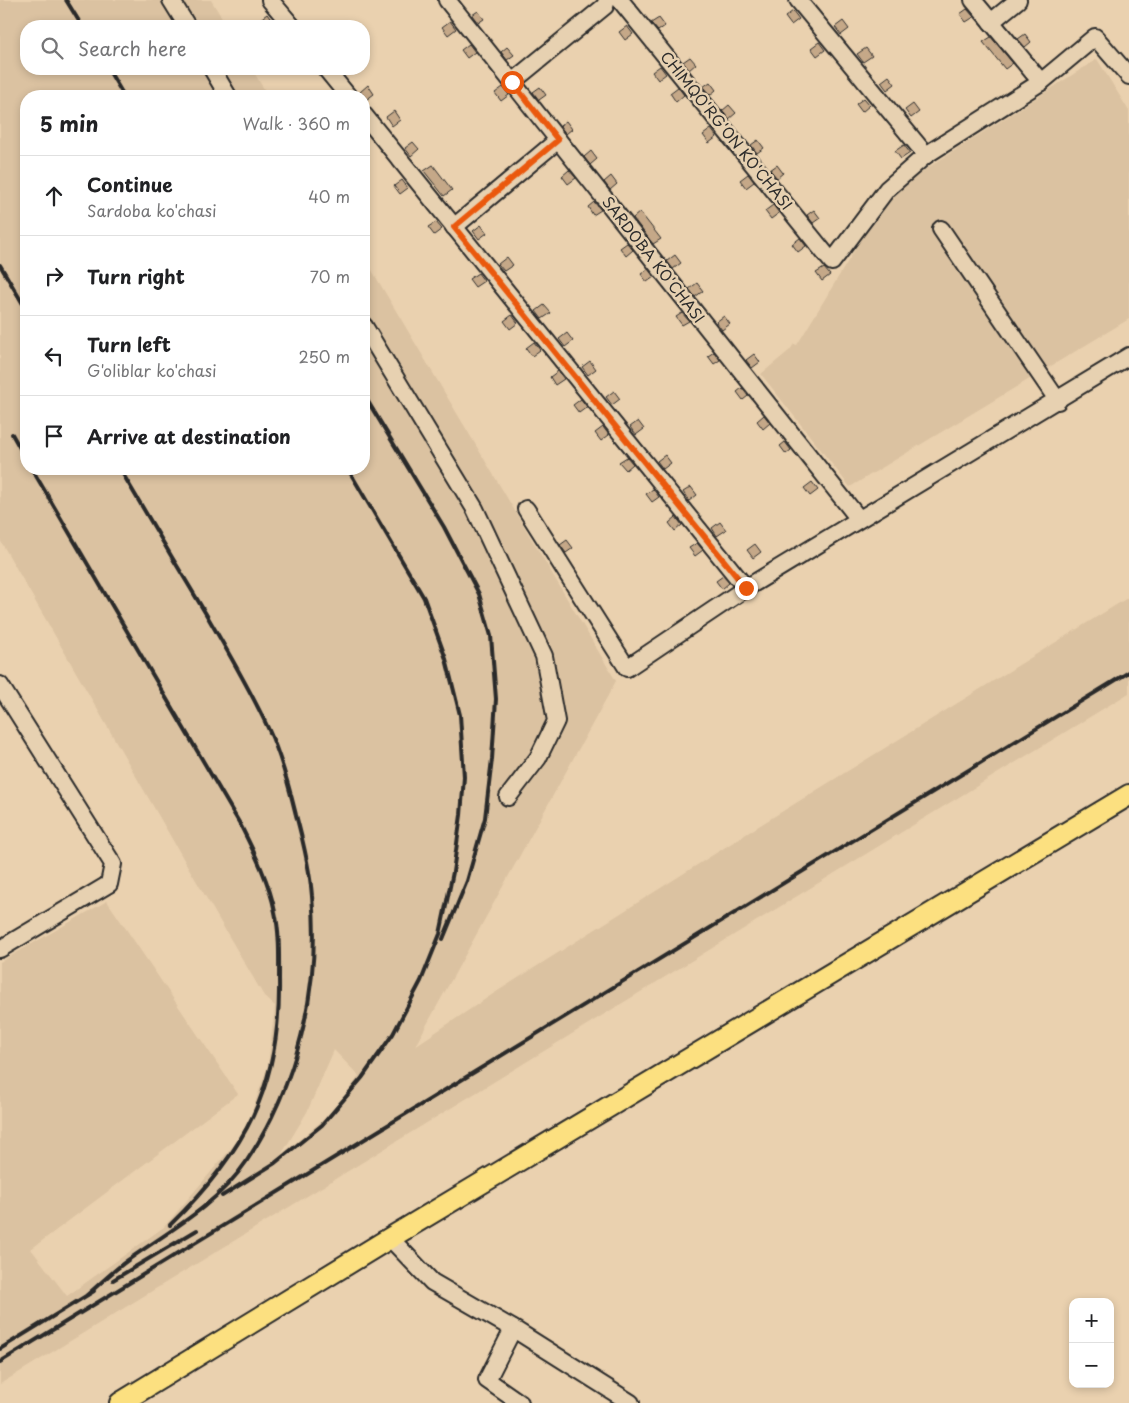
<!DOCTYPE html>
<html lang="en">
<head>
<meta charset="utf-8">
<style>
  :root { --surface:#fff; --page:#f2f2f2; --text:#202124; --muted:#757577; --line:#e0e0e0 }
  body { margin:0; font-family:"Playpen Sans",sans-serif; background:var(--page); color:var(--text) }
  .controls { position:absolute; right:15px; bottom:15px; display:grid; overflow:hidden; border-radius:10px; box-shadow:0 2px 8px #0003 }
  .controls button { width:45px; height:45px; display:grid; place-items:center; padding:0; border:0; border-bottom:1px solid var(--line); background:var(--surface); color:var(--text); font:25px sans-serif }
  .stop { position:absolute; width:15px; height:15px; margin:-11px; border:4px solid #ea580c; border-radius:50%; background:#fff }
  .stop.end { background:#ea580c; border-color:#fff; box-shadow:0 1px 5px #0008 }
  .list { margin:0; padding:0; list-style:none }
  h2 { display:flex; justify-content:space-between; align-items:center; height:65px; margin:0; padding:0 20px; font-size:21px }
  h2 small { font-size:16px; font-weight:400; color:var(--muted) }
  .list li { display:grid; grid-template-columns:32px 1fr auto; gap:15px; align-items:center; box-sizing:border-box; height:80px; padding:0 20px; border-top:1px solid var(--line) }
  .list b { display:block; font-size:19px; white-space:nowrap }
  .list p { margin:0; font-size:16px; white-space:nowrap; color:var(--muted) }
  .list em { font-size:16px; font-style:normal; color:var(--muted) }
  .icon { flex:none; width:28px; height:28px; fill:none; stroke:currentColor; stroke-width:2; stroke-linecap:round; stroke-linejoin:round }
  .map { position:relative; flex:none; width:1129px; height:1403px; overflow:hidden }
  .search { position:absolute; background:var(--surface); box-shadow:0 2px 8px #0003; left:20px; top:20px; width:350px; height:55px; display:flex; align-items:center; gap:12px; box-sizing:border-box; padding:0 18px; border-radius:20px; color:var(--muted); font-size:19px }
  .panel { position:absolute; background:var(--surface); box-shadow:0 2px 8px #0003; left:20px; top:90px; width:350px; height:385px; border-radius:20px }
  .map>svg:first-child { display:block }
  .built { fill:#dbc2a1; fill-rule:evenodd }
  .building { fill:#c5a888; stroke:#2b2b2b }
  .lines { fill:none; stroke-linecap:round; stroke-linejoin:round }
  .minor-casing { stroke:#2b2b2b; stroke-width:20 }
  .major-casing { stroke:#2b2b2b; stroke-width:24 }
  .minor { stroke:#e7d1b1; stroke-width:16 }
  .major { stroke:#fce080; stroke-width:20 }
  .rail { stroke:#2b2b2b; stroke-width:4 }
  .route { stroke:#ea580c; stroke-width:6 }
  .labels { text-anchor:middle; stroke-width:5; stroke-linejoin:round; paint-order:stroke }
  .street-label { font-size:15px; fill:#2b2b2b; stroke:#e7d1b1 }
</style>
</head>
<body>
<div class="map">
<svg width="1129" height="1403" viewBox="0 0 1129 1403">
  <rect width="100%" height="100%" fill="#ead1af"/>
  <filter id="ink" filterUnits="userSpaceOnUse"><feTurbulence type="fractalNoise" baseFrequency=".02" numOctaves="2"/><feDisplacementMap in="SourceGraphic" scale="10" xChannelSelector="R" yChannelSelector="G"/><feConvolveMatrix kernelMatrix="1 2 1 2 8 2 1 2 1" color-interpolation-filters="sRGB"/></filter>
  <g filter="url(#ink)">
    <g class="built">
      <path d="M0,0H211L227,26H26V69H252L268,96H26V469H364V257L616,681L415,1046L493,994L762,824L1129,597V693L0,1384V962L107,901L238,1094L31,1249L67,1296L164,1227L245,1132L268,1065L275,1006L264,996L187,865L0,540ZM334,1050L359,1076L335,1110L281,1155L307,1112Z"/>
      <path d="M1097,59L1129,111V319L850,487L761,374L790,350L794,344L797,345L890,192Z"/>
    </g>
    <g class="building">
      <path d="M967,9L974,17L966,22L960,14Z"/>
      <path d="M478,11L484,19L478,23L472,15Z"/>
      <path d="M793,11L799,19L791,25L785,17Z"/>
      <path d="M267,14L273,22L267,26H263L259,20Z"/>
      <path d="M659,18L665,26L658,31L651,23Z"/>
      <path d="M450,21L456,29L448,35L442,27Z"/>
      <path d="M843,21L849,29L841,35L835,27Z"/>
      <path d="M627,26L633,34L625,40L619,32Z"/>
      <path d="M1025,34L1031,42L1025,47L1018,39Z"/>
      <path d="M991,37L1013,63L1005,69L983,42Z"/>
      <path d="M819,42L825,50L817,56L811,48Z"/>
      <path d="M469,44L475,52L467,58L461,50Z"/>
      <path d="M507,47L514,55L507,60L501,52Z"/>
      <path d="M866,48L872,56L863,62L857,54Z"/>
      <path d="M690,57L696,64L689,70L683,62Z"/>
      <path d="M660,66L666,74L658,80L652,72Z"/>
      <path d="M889,76L895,84L887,90L881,82Z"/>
      <path d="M710,82L716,90L710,95L703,87Z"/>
      <path d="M368,85L374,94L366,100L360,92Z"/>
      <path d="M503,87L509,95L501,101L495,93Z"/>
      <path d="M540,87L546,95L539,100L533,92Z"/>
      <path d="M678,87L684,95L676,102L670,93Z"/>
      <path d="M864,98L870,105L862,112L856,104Z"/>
      <path d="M913,104L919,112L911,118L905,110Z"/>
      <path d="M729,105L736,113L729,119L722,111Z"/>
      <path d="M394,111L400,120L392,126L386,117Z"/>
      <path d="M566,121L572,129L566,134L560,126Z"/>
      <path d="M711,129L717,137L709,143L703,135Z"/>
      <path d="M758,140L764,148L757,153L751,145Z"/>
      <path d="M413,142L419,149L411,156L405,148Z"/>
      <path d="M904,145L910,153L901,159L895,151Z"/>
      <path d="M591,151L597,159L590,165L584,157Z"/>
      <path d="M433,165L452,190L444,196L424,171Z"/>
      <path d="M777,165L783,173L777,178L770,170Z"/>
      <path d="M569,170L576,178L568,184L562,176Z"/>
      <path d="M748,174L754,182L746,188L740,180Z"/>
      <path d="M611,176L617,184L610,190L604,182Z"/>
      <path d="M402,180L408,188L400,194L394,186Z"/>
      <path d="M594,202L601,210L593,215L588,207Z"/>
      <path d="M773,205L779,213L771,219L765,211Z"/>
      <path d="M814,210L820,218L813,223L807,215Z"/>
      <path d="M640,212L661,239L653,244L633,218Z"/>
      <path d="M436,222L442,229L434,235L428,227Z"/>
      <path d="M481,225L487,233L479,239L473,231Z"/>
      <path d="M800,238L806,246L798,252L792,244Z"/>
      <path d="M627,243L633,250L626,256L620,248Z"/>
      <path d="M675,255L681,263L673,269L667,261Z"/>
      <path d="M507,257L513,265L504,271L498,264Z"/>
      <path d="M824,268L830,275L822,281L816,273Z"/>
      <path d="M648,269L654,277L647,282L641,274Z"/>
      <path d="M478,273L484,281L475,287L469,279Z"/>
      <path d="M697,283L703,291L695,297L689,289Z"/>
      <path d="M544,305L551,313L542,319L536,311Z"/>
      <path d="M682,313L689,321L682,325L676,317Z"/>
      <path d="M512,315L518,323L510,329L504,321Z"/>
      <path d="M724,316L730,324L722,330L716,322Z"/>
      <path d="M567,333L573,341L565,347L559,339Z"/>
      <path d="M534,342L540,350L532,356L526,348Z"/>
      <path d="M714,352L720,360L714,364L708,356Z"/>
      <path d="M754,354L760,362L752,368L746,360Z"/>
      <path d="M590,361L596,369L588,375L582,367Z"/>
      <path d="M558,371L564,379L555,385L550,377Z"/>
      <path d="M742,388L748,396L743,400L737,392Z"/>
      <path d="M614,391L620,399L612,405L606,397Z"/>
      <path d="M581,399L587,407L579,413L573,405Z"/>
      <path d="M764,415L770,423L763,429L757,421Z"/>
      <path d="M638,421L644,429L636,435L630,427Z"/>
      <path d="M603,427L609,435L601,441L595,433Z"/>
      <path d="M785,442L791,450L786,454L780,446Z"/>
      <path d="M665,455L671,463L663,469L657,461Z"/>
      <path d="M627,457L633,464L626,470L619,462Z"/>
      <path d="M812,482L818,490L810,496L804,488Z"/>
      <path d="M691,487L697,495L689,501L683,492Z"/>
      <path d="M653,489L659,497L652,502L646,494Z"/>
      <path d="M676,517L682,525L675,531L669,523Z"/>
      <path d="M720,522L726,530L717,536L712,528Z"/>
      <path d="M567,540L573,548L566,553L560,545Z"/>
      <path d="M697,543L703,550L695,556L689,548Z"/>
      <path d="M755,544L761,552L753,558L747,550Z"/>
      <path d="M723,576L729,583L722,589L716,581Z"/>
    </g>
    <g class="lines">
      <g class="minor-casing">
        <g id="minor">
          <path d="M171,0L187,26"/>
          <path d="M270,0L292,26"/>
          <path d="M447,0L859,519"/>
          <path d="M620,0L832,262L887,189L926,155L1041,82L1095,37L1129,76"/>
          <path d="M798,0L926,155"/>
          <path d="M973,0L1041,82"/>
          <path d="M991,22L1018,0"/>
          <path d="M212,69L228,96"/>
          <path d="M326,69L348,96"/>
          <path d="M512,82L605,6L607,0"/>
          <path d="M364,115L746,588"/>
          <path d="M454,227L558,140"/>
          <path d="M941,229L1058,401"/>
          <path d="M364,326L475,509L544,656L556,721L538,758L508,797"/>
          <path d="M526,509L627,668L746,588L1129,356"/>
          <path d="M0,685L113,864L109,884L0,949"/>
          <path d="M390,1238L432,1282L517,1331L631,1403"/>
          <path d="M513,1329L487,1380L520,1403"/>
        </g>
      </g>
      <g class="major-casing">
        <path id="major" d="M120,1403L390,1238L1129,795"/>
      </g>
      <use href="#minor" class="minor"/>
      <use href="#major" class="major"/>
      <g class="rail">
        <path d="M66,0L82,26"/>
        <path d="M108,69L124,96"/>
        <path d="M0,265L26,309"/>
        <path d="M364,395L444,527L479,594L491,636L496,699L492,759L485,818L467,881L443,939"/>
        <path d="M12,434L26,459"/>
        <path d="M32,469L240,824C254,852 269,881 275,912C280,934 279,958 279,980C281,1086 245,1152 170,1225"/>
        <path d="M222,1196L275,1163L322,1125L362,1078L393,1034L421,981L440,934L453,872L461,815L464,777L460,715L446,659L424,598L348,469"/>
        <path d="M113,1280L197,1230"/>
        <path d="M87,1295C101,1283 114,1270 128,1260C169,1231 217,1205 246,1162C297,1086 321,987 312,896C310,869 303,841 296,815C289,786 281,756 268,728C250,689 228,652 206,614C177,566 148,517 120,469"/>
        <path d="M0,1349L94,1291"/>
        <path d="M0,1362L1129,672"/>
      </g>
    </g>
  </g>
  <g class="lines" filter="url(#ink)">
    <path class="route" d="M512,82L558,140L454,227L746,588"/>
  </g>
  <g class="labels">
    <g class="street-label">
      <text transform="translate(726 131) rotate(51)" y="5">CHIMQO'RG'ON KO'CHASI</text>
      <text transform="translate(653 260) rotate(52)" y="5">SARDOBA KO'CHASI</text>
    </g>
  </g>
</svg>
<div class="controls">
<button>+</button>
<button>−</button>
</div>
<div class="stop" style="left:512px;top:82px"></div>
<div class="stop end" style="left:746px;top:588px"></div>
<div class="search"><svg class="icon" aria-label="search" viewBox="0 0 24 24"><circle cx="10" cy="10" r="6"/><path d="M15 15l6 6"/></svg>Search here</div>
<section class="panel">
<h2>5 min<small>Walk · 360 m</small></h2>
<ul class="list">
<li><svg class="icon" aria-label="ahead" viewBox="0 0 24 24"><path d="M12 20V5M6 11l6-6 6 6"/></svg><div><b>Continue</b><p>Sardoba ko'chasi</p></div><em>40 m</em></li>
<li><svg class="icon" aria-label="right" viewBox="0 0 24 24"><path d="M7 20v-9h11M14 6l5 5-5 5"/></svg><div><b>Turn right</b></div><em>70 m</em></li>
<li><svg class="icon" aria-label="left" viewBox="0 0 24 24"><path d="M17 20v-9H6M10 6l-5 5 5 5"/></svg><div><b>Turn left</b><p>G'oliblar ko'chasi</p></div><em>250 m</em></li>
<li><svg class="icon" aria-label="arrive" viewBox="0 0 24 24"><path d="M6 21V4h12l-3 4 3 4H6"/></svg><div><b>Arrive at destination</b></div></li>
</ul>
</section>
</div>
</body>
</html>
